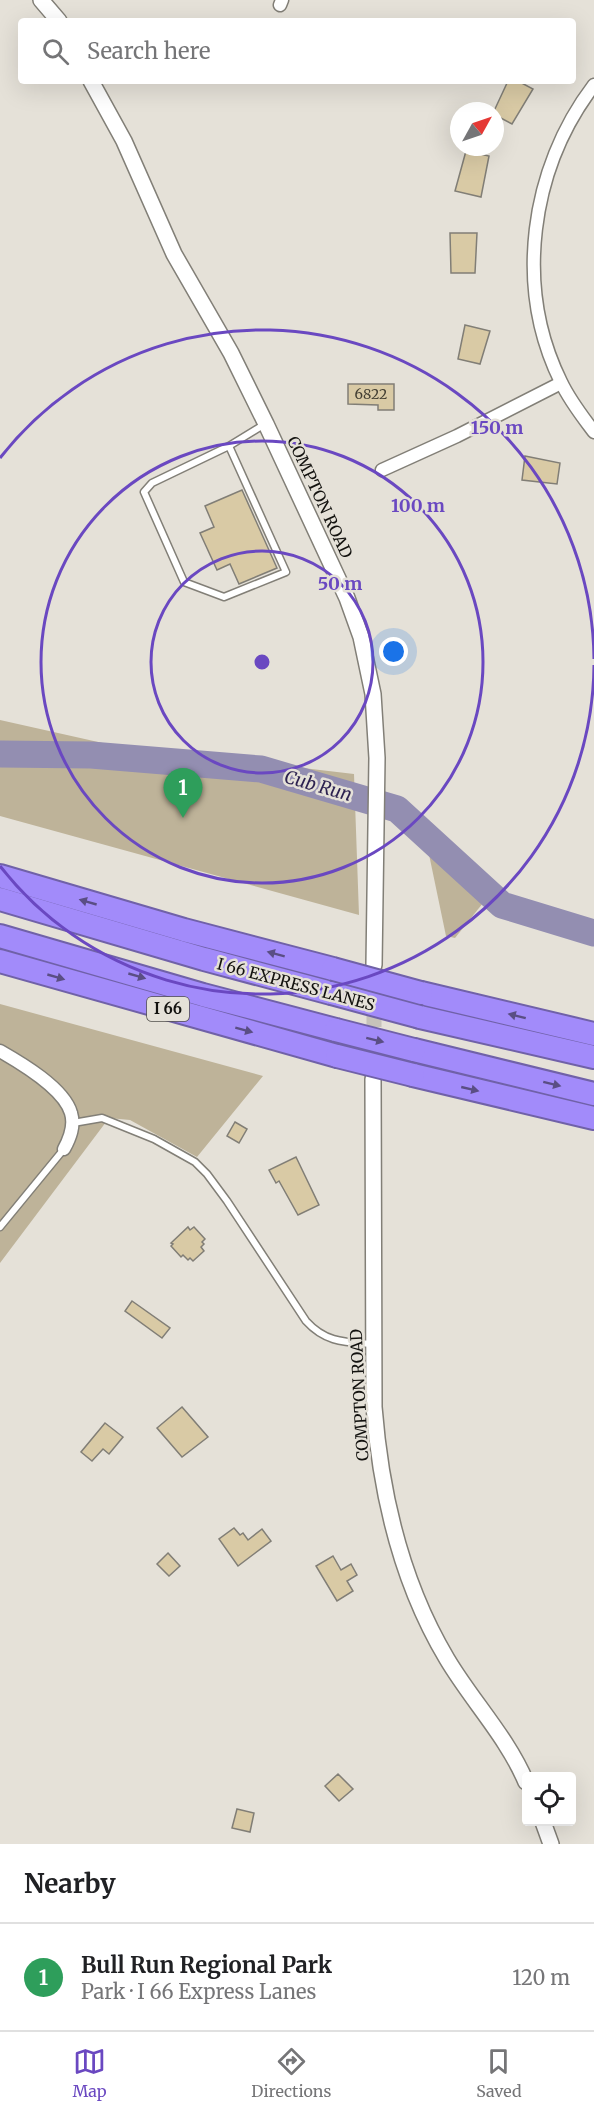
<!DOCTYPE html>
<html lang="en">
<head>
<meta charset="utf-8">
<style>
  :root { --surface:#fff; --page:#f2f2f2; --text:#202124; --muted:#757577; --line:#e0e0e0; --accent:#6a48c1 }
  body { margin:0; font-family:Merriweather,serif; background:var(--page); color:var(--text) }
  .controls { position:absolute; right:18px; bottom:18px; display:grid; overflow:hidden; border-radius:6px; box-shadow:0 6px 24px #0002 }
  .controls button { width:54px; height:54px; display:grid; place-items:center; padding:0; border:0; border-bottom:2px solid var(--line); background:var(--surface); color:var(--text); font:30px sans-serif }
  .compass { position:absolute; left:450px; top:102px; width:54px; height:54px; border-radius:50%; background:var(--surface); box-shadow:0 6px 24px #0002; rotate:50deg }
  .you { position:absolute; left:394px; top:652px; width:21px; height:21px; margin:-15px; border:4px solid #fff; border-radius:50%; background:#1a73e8; box-shadow:0 0 0 9px #1a73e833 }
  .badge { display:grid; place-items:center; width:39px; height:39px; border-radius:50%; background:var(--accent); color:#fff; font-size:20px; font-weight:700 }
  .pin { position:absolute; translate:-50% -50px; filter:drop-shadow(0 2px 3px #0008) }
  .pin::after { content:''; position:absolute; top:32px; width:21px; height:18px; background:inherit; clip-path:polygon(0 0,100% 0,50% 100%) }
  .list { margin:0; padding:0; list-style:none }
  h2 { display:flex; justify-content:space-between; align-items:center; height:78px; margin:0; padding:0 24px; font-size:26px }
  h2 small { font-size:20px; font-weight:400; color:var(--muted) }
  .list li { display:grid; grid-template-columns:39px 1fr auto; gap:18px; align-items:center; box-sizing:border-box; height:108px; padding:0 24px; border-top:2px solid var(--line) }
  .list b { display:block; font-size:22px; white-space:nowrap }
  .list p { margin:0; font-size:20px; white-space:nowrap; color:var(--muted) }
  .list em { font-size:20px; font-style:normal; color:var(--muted) }
  .icon { flex:none; width:33px; height:33px; fill:none; stroke:currentColor; stroke-width:2; stroke-linecap:round; stroke-linejoin:round }
  .map { position:relative; flex:none; width:594px; height:1844px; overflow:hidden }
  .search { position:absolute; background:var(--surface); box-shadow:0 6px 24px #0002; left:18px; right:18px; top:18px; height:66px; display:flex; align-items:center; gap:15px; box-sizing:border-box; padding:0 21px; border-radius:6px; color:var(--muted); font-size:22px }
  .sheet { height:186px; background:var(--surface) }
  nav { display:flex; justify-content:space-around; align-items:center; box-sizing:border-box; height:84px; border-top:2px solid var(--line); background:var(--surface); font-size:16px; color:var(--muted) }
  nav a { display:grid; justify-items:center; gap:3px }
  nav .on { color:var(--accent) }
  .map>svg:first-child { display:block }
  .green { fill:#beb399 }
  .lines { fill:none; stroke-linecap:round; stroke-linejoin:round }
  .river { stroke:#938eb1; stroke-width:27 }
  .building { fill:#d9caa5; stroke:#817e76; stroke-width:1.5 }
  .tertiary-tunnel { stroke:#c6c2ba; stroke-width:15; stroke-dasharray:15 8; stroke-linecap:butt }
  .service-casing { stroke:#827f77; stroke-width:9 }
  .minor-casing { stroke:#827f77; stroke-width:15 }
  .tertiary-casing { stroke:#827f77; stroke-width:18 }
  .motorway-casing { stroke:#7061a8; stroke-width:26 }
  .service { stroke:#fff; stroke-width:6 }
  .minor { stroke:#fff; stroke-width:12 }
  .tertiary { stroke:#fff; stroke-width:15 }
  .motorway { stroke:#a28bfa; stroke-width:22 }
  .motorway-bridge-casing { stroke:#7061a8; stroke-width:26; stroke-linecap:butt }
  .motorway-bridge { stroke:#a28bfa; stroke-width:22 }
  .oneway { fill:#5a4e84 }
  .ring { fill:none; stroke:#6a48c1; stroke-width:3 }
  .labels { text-anchor:middle; stroke-width:5; stroke-linejoin:round; paint-order:stroke }
  .number-label { font-size:14px; fill:#444034 }
  .shield { fill:#e5e1d8; stroke:#52504b; stroke-width:1.5 }
  .shield-label { font-size:15px; font-weight:bold; fill:#13120f }
  .street-label { font-size:16px; fill:#13120f; stroke:#e5e1d8 }
  .water-label { font-size:18px; font-style:italic; fill:#2d2250; stroke:#e5e1d8 }
  .centre { fill:#6a48c1; stroke:#e5e1d8; stroke-width:3 }
  .ring-label { font-size:18px; text-anchor:middle; font-weight:bold; fill:#6a48c1; stroke:#e5e1d8; stroke-width:5; stroke-linejoin:round; paint-order:stroke }
</style>
</head>
<body>
<div class="map">
<svg width="594" height="1844" viewBox="0 0 594 1844">
  <rect width="100%" height="100%" fill="#e5e1d8"/>
  <g class="green">
    <path d="M0,720L116,746L354,774L359,915L0,816Z"/>
    <path d="M426,840L495,888L455,938L446,936Z"/>
    <path d="M0,1004L263,1076L197,1157L130,1120L109,1118L0,1263Z"/>
  </g>
  <g class="lines">
    <path class="river" d="M0,754L91,755L261,769L397,809L502,905L594,933"/>
  </g>
  <g class="building">
    <path d="M508,81H518L533,89L512,124L495,115L494,111Z"/>
    <path d="M466,151L489,156L481,197L455,191Z"/>
    <path d="M450,233H477L475,273H451Z"/>
    <path d="M465,325L490,331L480,364L458,359Z"/>
    <path d="M348,384H394V410H378V405L348,404Z"/>
    <path d="M525,456L560,463L557,484L522,480Z"/>
    <path d="M242,490L277,568L239,584L230,564L217,570L200,533L214,527L205,506Z"/>
    <path d="M235,1122L247,1129L239,1143L227,1136Z"/>
    <path d="M296,1157L319,1205L298,1215L279,1181L276,1183L269,1170Z"/>
    <path d="M188,1227L190,1230L194,1227L205,1239L202,1242L204,1244L201,1247L204,1251L193,1261L190,1258L188,1260L183,1255L181,1257L171,1246L173,1244L171,1243Z"/>
    <path d="M132,1301L170,1328L162,1338L125,1311Z"/>
    <path d="M182,1407L208,1437L182,1457L157,1428Z"/>
    <path d="M105,1423L123,1437L109,1454L103,1449L92,1461L81,1452Z"/>
    <path d="M234,1528L240,1535L243,1533L248,1540L262,1529L271,1541L238,1566L219,1539Z"/>
    <path d="M168,1553L180,1566L169,1576L157,1564Z"/>
    <path d="M333,1556L341,1570L351,1564L357,1575L347,1581L353,1591L337,1601L316,1566Z"/>
    <path d="M338,1774L353,1789L339,1801L325,1786Z"/>
    <path d="M237,1809L254,1813L250,1832L232,1828Z"/>
  </g>
  <g class="lines">
    <path class="tertiary-tunnel" d="M374,1073V998"/>
    <g class="service-casing">
      <g id="service">
        <path d="M229,446L286,572L224,597L184,582L144,492L152,483L229,446L265,424"/>
        <path d="M73,1123L102,1118L154,1139L195,1162L207,1174L227,1201L306,1321C326,1343 345,1342 373,1344"/>
        <path d="M0,1227L64,1149"/>
      </g>
    </g>
    <g class="minor-casing">
      <g id="minor">
        <path d="M280,5L282,0"/>
        <path d="M594,85C530,169 514,287 561,382C570,401 582,416 594,432"/>
        <path d="M382,470L457,436L561,383"/>
        <path d="M0,1051C21,1063 64,1088 71,1113C75,1126 70,1138 64,1149"/>
      </g>
    </g>
    <g class="tertiary-casing">
      <g id="tertiary">
        <path d="M41,0L59,21"/>
        <path d="M91,81L124,141L174,254L231,353L266,424L347,598L361,637L373,694L377,758L374,965"/>
        <path d="M373,1079L374,1407C381,1496 401,1582 447,1659C472,1701 507,1737 526,1782"/>
        <path d="M543,1822L551,1844"/>
      </g>
    </g>
    <g class="motorway-casing">
      <g id="motorway">
        <path d="M0,876L184,930L333,969"/>
        <path d="M0,899L204,959L331,993"/>
        <path d="M0,936L203,995L336,1030"/>
        <path d="M0,961L337,1056"/>
        <path d="M421,993L594,1034"/>
        <path d="M420,1017L594,1057"/>
        <path d="M414,1050L594,1094"/>
        <path d="M413,1075L594,1118"/>
      </g>
    </g>
    <use href="#service" class="service"/>
    <use href="#minor" class="minor"/>
    <use href="#tertiary" class="tertiary"/>
    <use href="#motorway" class="motorway"/>
    <g class="motorway-bridge-casing">
      <g id="motorway-bridge">
        <path d="M333,969L421,993"/>
        <path d="M331,993L420,1017"/>
        <path d="M336,1030L414,1050"/>
        <path d="M337,1056L413,1075"/>
      </g>
    </g>
    <use href="#motorway-bridge" class="motorway-bridge"/>
  </g>
  <defs><path id="oneway-solid" d="M-6-.8H1V-3.2L6.5 0L1 3.2V.8H-6Z" transform="scale(1.5)"/></defs>
  <g class="oneway">
    <use href="#oneway-solid" transform="translate(88 902) rotate(-164)"/>
    <use href="#oneway-solid" transform="translate(276 954) rotate(-165)"/>
    <use href="#oneway-solid" transform="translate(137 976) rotate(16)"/>
    <use href="#oneway-solid" transform="translate(56 977) rotate(16)"/>
    <use href="#oneway-solid" transform="translate(517 1016) rotate(-166)"/>
    <use href="#oneway-solid" transform="translate(244 1030) rotate(15)"/>
    <use href="#oneway-solid" transform="translate(375 1040) rotate(14)"/>
    <use href="#oneway-solid" transform="translate(552 1084) rotate(14)"/>
    <use href="#oneway-solid" transform="translate(470 1089) rotate(13)"/>
  </g>
  <g class="ring">
    <circle cx="262" cy="662" r="111"/>
    <circle cx="262" cy="662" r="221"/>
    <path d="M594 665A332 332 0 0 1 0 866M0 458A332 332 0 0 1 594 659"/>
  </g>
  <g class="labels">
    <g class="number-label">
      <text x="371" y="399">6822</text>
    </g>
    <rect class="shield" x="147" y="997" width="42" height="24" rx="4.5"/>
    <g class="shield-label">
      <text x="168" y="1014">I 66</text>
    </g>
    <g class="street-label">
      <text transform="translate(320 497) rotate(65)" y="6">COMPTON ROAD</text>
      <text transform="translate(296 984) rotate(15)" y="6">I 66 EXPRESS LANES</text>
      <text transform="translate(359 1395) rotate(-93)" y="6">COMPTON ROAD</text>
    </g>
    <g class="water-label">
      <text transform="translate(318 786) rotate(16)" y="6">Cub Run</text>
    </g>
  </g>
  <circle cx="262" cy="662" r="9" class="centre"/>
  <g class="ring-label">
    <text x="497" y="434">150 m</text>
    <text x="418" y="512">100 m</text>
    <text x="340" y="590">50 m</text>
  </g>
</svg>
<div class="controls">
<button><svg class="icon" aria-label="locate" viewBox="0 0 24 24"><circle cx="12" cy="12" r="6"/><path d="M12 2v4M12 18v4M2 12h4M18 12h4"/></svg></button>
</div>
<svg class="compass" viewBox="-18 -18 36 36"><path d="M0-13l5 13h-10z" fill="#e53935"/><path d="M0 13l5-13h-10z" fill="#757577"/></svg>
<div class="you"></div>
<div class="pin badge" style="left:183px;top:818px;background:#2e9e5b">1</div>
<div class="search"><svg class="icon" aria-label="search" viewBox="0 0 24 24"><circle cx="10" cy="10" r="6"/><path d="M15 15l6 6"/></svg>Search here</div>
</div>
<section class="sheet">
<h2>Nearby<small></small></h2>
<ul class="list">
<li><span class="badge" style="background:#2e9e5b">1</span><div><b>Bull Run Regional Park</b><p>Park · I 66 Express Lanes</p></div><em>120 m</em></li>
</ul>
</section>
<nav>
<a class="on"><svg class="icon" aria-label="map" viewBox="0 0 24 24"><path d="M3 6l6-2 6 2 6-2v14l-6 2-6-2-6 2zM9 4v14M15 6v14"/></svg>Map</a>
<a><svg class="icon" aria-label="directions" viewBox="0 0 24 24"><path d="M12 3l9 9-9 9-9-9zM9 14v-3h6M13 9l2 2-2 2"/></svg>Directions</a>
<a><svg class="icon" aria-label="saved" viewBox="0 0 24 24"><path d="M7 4h10v16l-5-4-5 4z"/></svg>Saved</a>
</nav>
</body>
</html>
